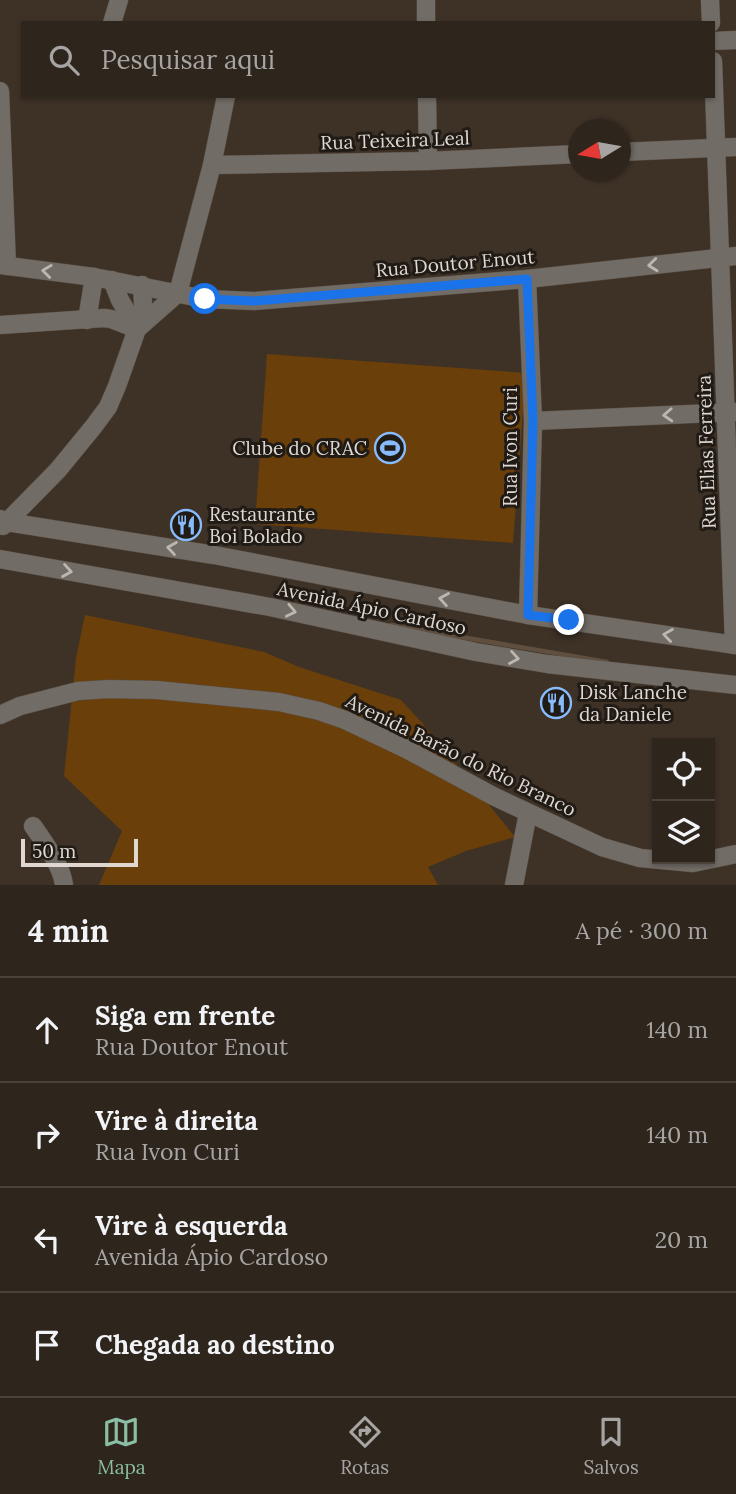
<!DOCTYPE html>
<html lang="pt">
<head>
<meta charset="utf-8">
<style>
  :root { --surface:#2e261d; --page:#3a322a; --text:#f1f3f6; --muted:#a7a5a4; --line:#49433b; --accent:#8abfa5 }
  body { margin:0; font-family:Lora,serif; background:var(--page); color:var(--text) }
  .controls { position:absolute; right:21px; bottom:21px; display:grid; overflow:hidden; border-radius:0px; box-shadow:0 2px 5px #0004 }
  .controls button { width:63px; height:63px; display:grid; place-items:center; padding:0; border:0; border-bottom:2px solid var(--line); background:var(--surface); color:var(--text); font:35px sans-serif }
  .compass { position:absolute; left:568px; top:119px; width:63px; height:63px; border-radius:50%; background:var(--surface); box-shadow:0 2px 5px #0004; rotate:259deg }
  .scale { position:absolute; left:21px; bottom:18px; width:117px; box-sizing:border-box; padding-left:7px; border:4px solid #dfd7d0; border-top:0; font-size:19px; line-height:24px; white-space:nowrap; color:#dfd7d0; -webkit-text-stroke:5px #211b16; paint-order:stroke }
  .stop { position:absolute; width:21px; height:21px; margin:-16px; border:5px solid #1a73e8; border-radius:50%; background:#fff }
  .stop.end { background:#1a73e8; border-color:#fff; box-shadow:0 2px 7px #0008 }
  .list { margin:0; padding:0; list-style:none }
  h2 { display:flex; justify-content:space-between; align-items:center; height:91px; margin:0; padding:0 28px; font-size:30px }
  h2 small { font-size:23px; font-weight:400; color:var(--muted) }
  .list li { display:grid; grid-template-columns:46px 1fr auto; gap:21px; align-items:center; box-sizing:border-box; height:105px; padding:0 28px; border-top:2px solid var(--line) }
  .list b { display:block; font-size:26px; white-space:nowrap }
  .list p { margin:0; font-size:23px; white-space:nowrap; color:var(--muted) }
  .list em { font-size:23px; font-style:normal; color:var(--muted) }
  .icon { flex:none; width:38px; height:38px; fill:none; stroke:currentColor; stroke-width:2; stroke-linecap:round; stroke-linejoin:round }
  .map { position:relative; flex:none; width:736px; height:885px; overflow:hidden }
  .search { position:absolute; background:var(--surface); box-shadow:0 2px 5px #0004; left:21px; right:21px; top:21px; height:77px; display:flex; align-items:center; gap:18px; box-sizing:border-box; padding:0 24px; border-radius:0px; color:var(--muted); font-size:26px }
  .sheet { height:511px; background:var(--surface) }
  nav { display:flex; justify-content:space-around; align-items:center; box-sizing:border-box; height:98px; border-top:2px solid var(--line); background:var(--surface); font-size:19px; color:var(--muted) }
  nav a { display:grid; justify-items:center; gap:4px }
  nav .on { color:var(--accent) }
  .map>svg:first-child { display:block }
  .green { fill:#6a3f0a }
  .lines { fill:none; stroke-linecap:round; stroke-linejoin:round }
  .stream { stroke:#604f3e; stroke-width:4.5 }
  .minor-casing { stroke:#5b5045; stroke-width:19 }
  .minor { stroke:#726c66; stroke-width:18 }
  .oneway { stroke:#beb7b0 }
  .route { stroke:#1a73e8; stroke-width:9 }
  .labels { text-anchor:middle; stroke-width:6; stroke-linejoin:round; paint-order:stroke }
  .street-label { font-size:19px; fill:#dfd7d0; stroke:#211b16 }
  .poi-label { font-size:19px; fill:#dfd7d0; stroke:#211b16; text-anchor:start }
</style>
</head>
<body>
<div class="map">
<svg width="736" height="885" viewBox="0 0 736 885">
  <rect width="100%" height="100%" fill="#3e3227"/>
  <g class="green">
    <path d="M267,354L526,373L513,543L255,524Z"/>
    <path d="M85,615L264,652L299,667L401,700L423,724L515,837L466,851L428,867L438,885H99L122,831L64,776L76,658Z"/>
  </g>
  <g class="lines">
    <path class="stream" d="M391,625L607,662"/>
    <g class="minor-casing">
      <g id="minor">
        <path d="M426,0V23"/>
        <path d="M710,0L711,23"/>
        <path d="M112,23L119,0"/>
        <path d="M713,41L736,40"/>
        <path d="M713,61L734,645"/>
        <path d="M0,91L7,266"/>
        <path d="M427,96L428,161"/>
        <path d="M620,152L736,147"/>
        <path d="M212,165L428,161L578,154"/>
        <path d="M0,265L94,277L205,299L254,301L527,279L736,256"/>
        <path d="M527,279L533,421L528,615"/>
        <path d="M112,280L120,300L137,329"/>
        <path d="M142,285L144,323"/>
        <path d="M178,293L212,165L226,96"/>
        <path d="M87,320L94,277"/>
        <path d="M0,325L104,318L111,319L137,329"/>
        <path d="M533,421L736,412"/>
        <path d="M0,519L7,522L214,555L528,615L736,645"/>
        <path d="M3,526L58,470L94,426L108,407L117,386L137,329L178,293"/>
        <path d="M0,559L270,607L476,652L547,664L736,685"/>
        <path d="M0,715L20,706L78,691L109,689L157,690L279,702L319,711L345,720L406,749L495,797L602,847L640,858L693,863L736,854"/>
        <path d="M33,826C44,842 62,866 64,885"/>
        <path d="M514,885L528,813"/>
      </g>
    </g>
    <use href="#minor" class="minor"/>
  </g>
  <defs><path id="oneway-chevron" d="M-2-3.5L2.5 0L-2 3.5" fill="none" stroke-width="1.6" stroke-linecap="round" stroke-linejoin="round" transform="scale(1.75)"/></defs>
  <g class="oneway">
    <use href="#oneway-chevron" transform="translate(653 265) rotate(174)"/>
    <use href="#oneway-chevron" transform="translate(47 271) rotate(-173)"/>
    <use href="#oneway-chevron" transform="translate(668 415) rotate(177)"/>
    <use href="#oneway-chevron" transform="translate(172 548) rotate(-171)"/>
    <use href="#oneway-chevron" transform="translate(67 571) rotate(9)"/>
    <use href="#oneway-chevron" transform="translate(444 599) rotate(-170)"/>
    <use href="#oneway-chevron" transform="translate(291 611) rotate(12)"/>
    <use href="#oneway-chevron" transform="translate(668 635) rotate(-172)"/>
    <use href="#oneway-chevron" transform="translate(514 658) rotate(10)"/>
  </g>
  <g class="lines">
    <path class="route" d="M205,299L254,301L527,279L533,421L528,615L569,620"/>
  </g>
  <defs>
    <g id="stadium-ring" transform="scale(1.575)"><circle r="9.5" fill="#211b16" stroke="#87bbfc" stroke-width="1.5"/><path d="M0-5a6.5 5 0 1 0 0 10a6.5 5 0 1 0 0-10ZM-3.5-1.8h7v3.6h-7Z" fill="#87bbfc"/></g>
    <g id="restaurant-ring" transform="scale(1.575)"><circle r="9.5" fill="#211b16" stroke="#87bbfc" stroke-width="1.5"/><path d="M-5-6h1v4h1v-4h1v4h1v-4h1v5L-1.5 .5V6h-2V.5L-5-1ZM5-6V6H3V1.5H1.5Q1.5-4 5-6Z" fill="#87bbfc"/></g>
  </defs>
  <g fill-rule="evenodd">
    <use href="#stadium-ring" x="390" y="448"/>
    <use href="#restaurant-ring" x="186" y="525"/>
    <use href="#restaurant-ring" x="556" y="703"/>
  </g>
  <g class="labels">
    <g class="street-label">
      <text transform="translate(395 140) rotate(-2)" y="7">Rua Teixeira Leal</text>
      <text transform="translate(455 263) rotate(-5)" y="7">Rua Doutor Enout</text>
      <text transform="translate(510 447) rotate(-90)" y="7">Rua Ivon Curi</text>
      <text transform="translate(706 452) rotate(-92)" y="7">Rua Elias Ferreira</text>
      <text transform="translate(372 608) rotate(12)" y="7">Avenida Ápio Cardoso</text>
      <text transform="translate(461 755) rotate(26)" y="7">Avenida Barão do Rio Branco</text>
    </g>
    <g class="poi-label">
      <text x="367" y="455" text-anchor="end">Clube do CRAC</text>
      <text x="209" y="521">Restaurante<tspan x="209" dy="22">Boi Bolado</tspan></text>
      <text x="579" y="699">Disk Lanche<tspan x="579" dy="22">da Daniele</tspan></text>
    </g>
  </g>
</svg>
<div class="controls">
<button><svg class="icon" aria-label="locate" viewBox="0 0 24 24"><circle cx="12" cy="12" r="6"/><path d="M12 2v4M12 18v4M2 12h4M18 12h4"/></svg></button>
<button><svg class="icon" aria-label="layers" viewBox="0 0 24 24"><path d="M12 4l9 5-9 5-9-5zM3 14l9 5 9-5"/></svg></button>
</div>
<svg class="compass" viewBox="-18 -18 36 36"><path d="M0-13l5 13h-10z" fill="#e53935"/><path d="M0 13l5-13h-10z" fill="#a7a5a4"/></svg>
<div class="scale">50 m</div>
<div class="stop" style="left:205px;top:299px"></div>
<div class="stop end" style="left:569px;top:620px"></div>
<div class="search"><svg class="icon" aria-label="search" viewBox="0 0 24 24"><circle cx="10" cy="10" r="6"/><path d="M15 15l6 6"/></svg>Pesquisar aqui</div>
</div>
<section class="sheet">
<h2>4 min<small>A pé · 300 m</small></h2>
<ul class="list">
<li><svg class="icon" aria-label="ahead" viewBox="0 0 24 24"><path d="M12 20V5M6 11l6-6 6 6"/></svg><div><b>Siga em frente</b><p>Rua Doutor Enout</p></div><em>140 m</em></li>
<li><svg class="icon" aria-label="right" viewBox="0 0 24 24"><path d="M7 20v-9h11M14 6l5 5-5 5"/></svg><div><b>Vire à direita</b><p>Rua Ivon Curi</p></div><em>140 m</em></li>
<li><svg class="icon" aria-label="left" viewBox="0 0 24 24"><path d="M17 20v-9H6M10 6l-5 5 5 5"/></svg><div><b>Vire à esquerda</b><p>Avenida Ápio Cardoso</p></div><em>20 m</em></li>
<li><svg class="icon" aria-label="arrive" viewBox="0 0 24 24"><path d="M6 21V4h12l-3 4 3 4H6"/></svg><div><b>Chegada ao destino</b></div></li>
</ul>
</section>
<nav>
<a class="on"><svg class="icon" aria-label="map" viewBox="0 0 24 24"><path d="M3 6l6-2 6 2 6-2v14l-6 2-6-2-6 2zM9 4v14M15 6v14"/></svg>Mapa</a>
<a><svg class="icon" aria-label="directions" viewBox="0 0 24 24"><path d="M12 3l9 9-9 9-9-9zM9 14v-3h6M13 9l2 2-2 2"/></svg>Rotas</a>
<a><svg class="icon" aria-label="saved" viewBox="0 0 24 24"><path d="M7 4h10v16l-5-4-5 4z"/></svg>Salvos</a>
</nav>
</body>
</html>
